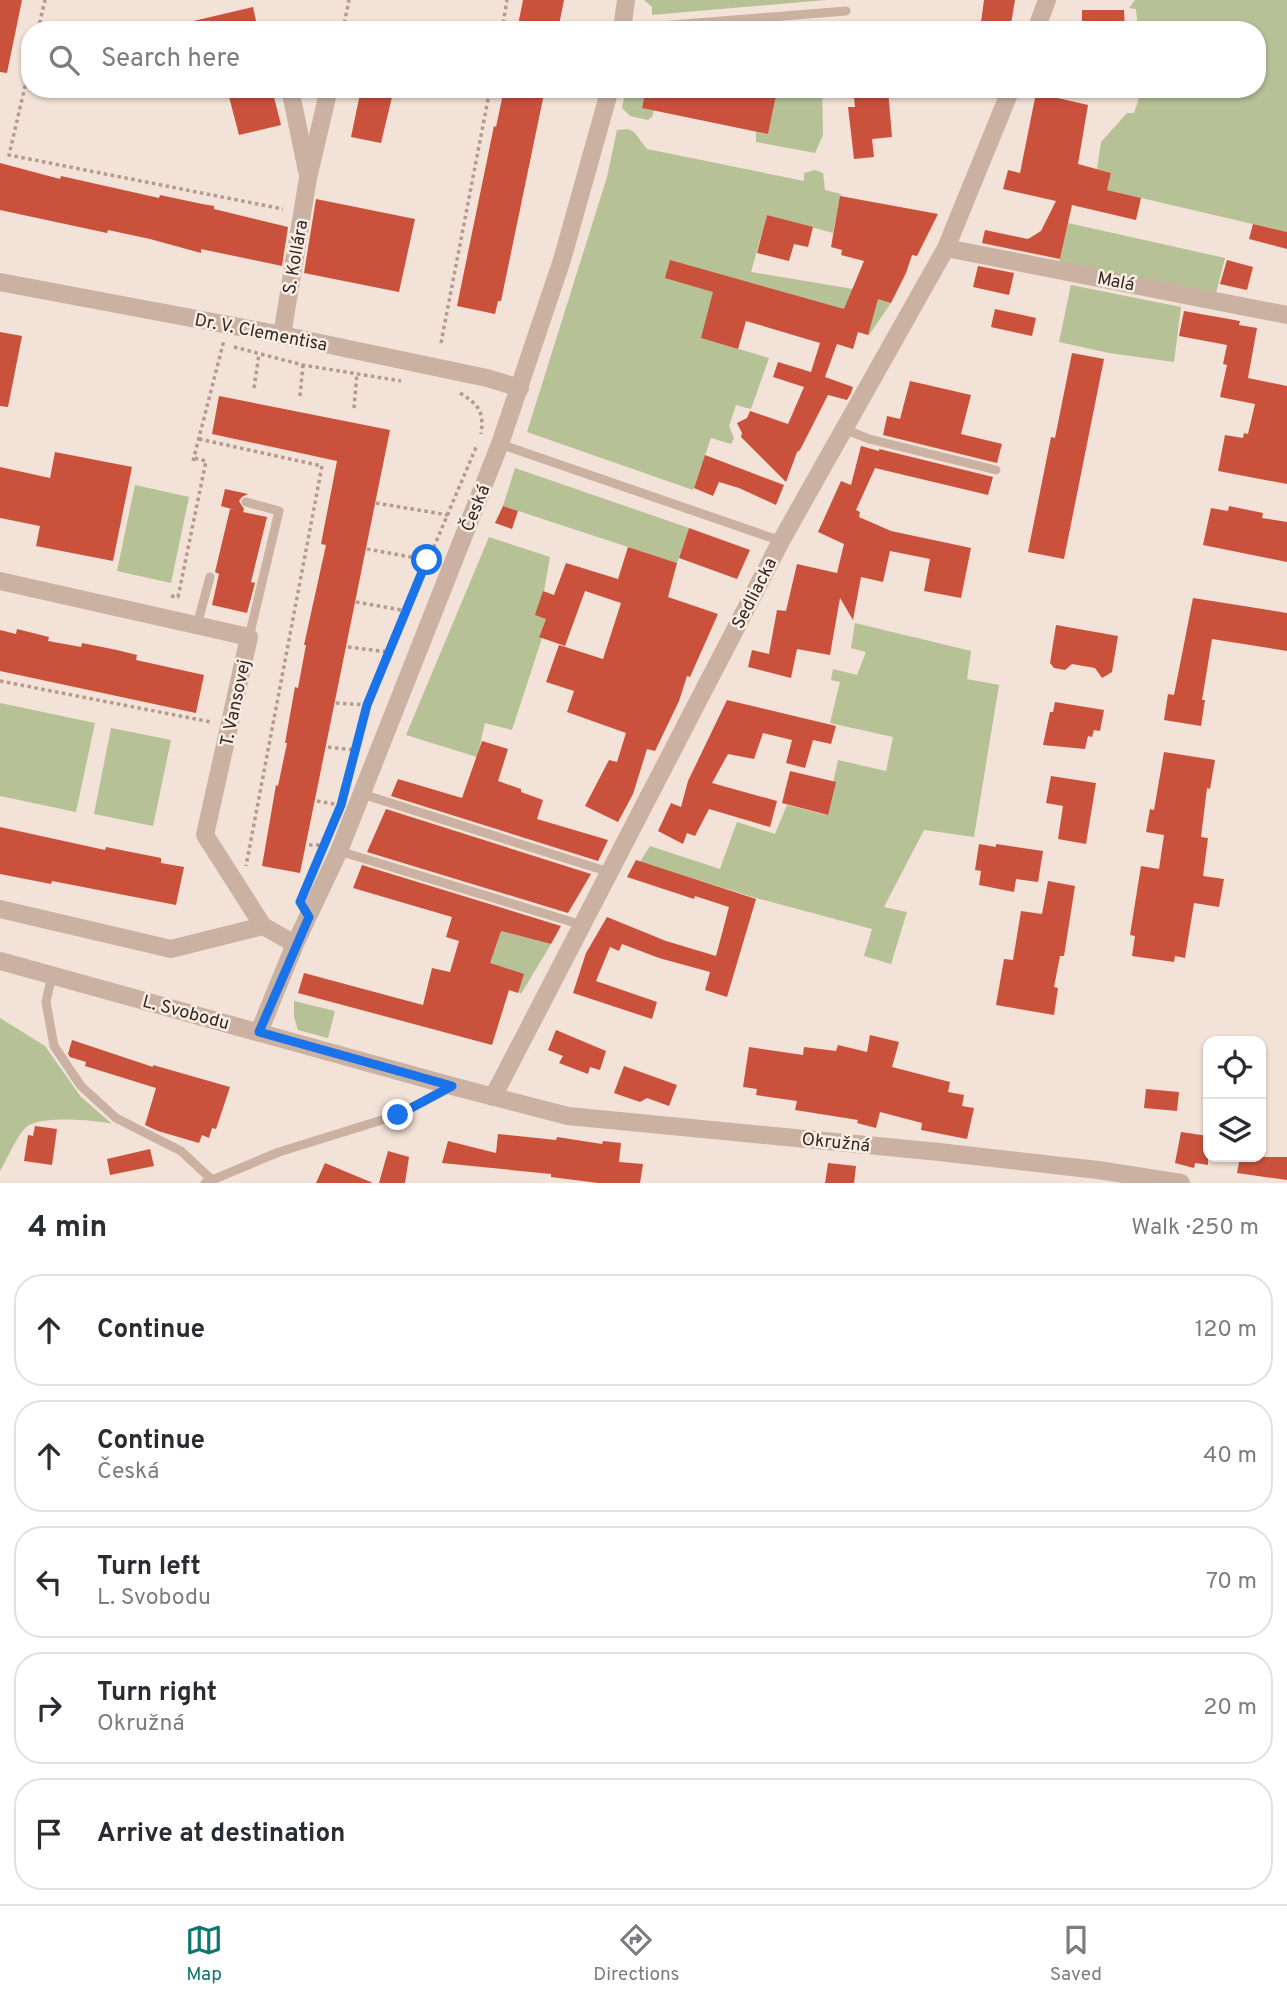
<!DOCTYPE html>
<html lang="en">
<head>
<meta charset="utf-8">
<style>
  :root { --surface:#fff; --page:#f2f2f3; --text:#2b2b33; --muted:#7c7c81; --line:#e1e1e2; --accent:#0f766e }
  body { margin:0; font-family:Overpass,sans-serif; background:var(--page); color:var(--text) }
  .controls { position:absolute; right:21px; bottom:21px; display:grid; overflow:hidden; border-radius:14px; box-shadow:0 2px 5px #0004 }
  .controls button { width:63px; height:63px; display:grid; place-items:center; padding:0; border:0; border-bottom:2px solid var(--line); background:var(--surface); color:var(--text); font:35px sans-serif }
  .stop { position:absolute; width:21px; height:21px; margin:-16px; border:5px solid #1a73e8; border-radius:50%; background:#fff }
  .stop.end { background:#1a73e8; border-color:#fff; box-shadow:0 2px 7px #0008 }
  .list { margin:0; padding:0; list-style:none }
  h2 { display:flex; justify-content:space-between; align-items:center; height:91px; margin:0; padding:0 28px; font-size:30px }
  h2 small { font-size:23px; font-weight:400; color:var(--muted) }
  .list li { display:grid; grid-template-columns:46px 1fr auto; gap:21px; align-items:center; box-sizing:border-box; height:112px; margin:0 14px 14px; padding:0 14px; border:2px solid var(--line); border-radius:28px }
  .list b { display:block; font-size:26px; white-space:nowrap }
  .list p { margin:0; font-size:23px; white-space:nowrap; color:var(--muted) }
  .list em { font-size:23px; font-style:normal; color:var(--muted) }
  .icon { flex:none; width:38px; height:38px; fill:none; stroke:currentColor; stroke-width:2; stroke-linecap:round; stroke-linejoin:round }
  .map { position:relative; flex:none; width:1287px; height:1183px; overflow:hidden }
  .search { position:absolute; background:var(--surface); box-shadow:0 2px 5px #0004; left:21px; right:21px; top:21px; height:77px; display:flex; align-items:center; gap:18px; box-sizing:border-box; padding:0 24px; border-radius:28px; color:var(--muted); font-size:26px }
  .sheet { height:721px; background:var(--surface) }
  nav { display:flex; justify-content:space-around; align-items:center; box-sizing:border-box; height:98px; border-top:2px solid var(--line); background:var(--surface); font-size:19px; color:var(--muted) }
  nav a { display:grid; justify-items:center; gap:4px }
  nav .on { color:var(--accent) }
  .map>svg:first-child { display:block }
  .green { fill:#b6c196 }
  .building { fill:#ca513c }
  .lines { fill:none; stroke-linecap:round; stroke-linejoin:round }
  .path { stroke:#b59a8d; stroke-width:3.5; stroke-dasharray:3.5 3.5; stroke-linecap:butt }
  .service { stroke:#cab1a2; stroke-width:9 }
  .minor { stroke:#cab1a2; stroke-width:18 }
  .route { stroke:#1a73e8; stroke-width:9 }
  .labels { text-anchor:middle; stroke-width:5; stroke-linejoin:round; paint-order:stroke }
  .street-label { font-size:18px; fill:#342825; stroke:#f9ede3 }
</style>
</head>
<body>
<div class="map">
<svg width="1287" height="1183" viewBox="0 0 1287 1183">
  <rect width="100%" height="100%" fill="#f2e2d7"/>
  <g class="green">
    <path d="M644,0H826L652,15V7Z"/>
    <path d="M1135,0H1287V232L1107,190L1111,173L1097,169L1101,142L1127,113H1134L1142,89H1257V30H1138L1136,9L1129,8Z"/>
    <path d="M626,89H646L642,108L654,110L652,117L648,120L630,116L622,108Z"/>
    <path d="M762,89H822L823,135L815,153L756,142V132L768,134L776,96L763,93Z"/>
    <path d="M628,129L634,132L647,149L804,181V173L815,170L823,173L825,190L841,194L833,233L767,215L751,272L853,289L891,303L869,335L772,309L701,338L769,358L751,409L736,405L729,426L734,438L731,444L711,438L693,490L527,432L607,177L617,130Z"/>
    <path d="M1068,223L1225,258L1216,293L1059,264Z"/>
    <path d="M1071,285L1181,307L1174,362L1109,353L1059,342Z"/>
    <path d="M515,468L689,528L677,563L503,506Z"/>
    <path d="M135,485L189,497L171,583L117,571Z"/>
    <path d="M489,537L550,557L544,591L536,615L546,619L539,636L542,638L512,730L485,723L477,757L406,735Z"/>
    <path d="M855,623L971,651L967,679L999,685L974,837L924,830L884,907L907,912L891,964L864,956L872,929L756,898L640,862L650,846L720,869L737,822L775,834L787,805L826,815L838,760L886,771L893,737L830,723L840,682L831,680L833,669L857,675L866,652L851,648Z"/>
    <path d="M0,703L95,723L76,812L0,796Z"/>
    <path d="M111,728L171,740L153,826L94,814Z"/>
    <path d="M498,930L551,944L521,994L487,962L494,951Z"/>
    <path d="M294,1001L335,1011L328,1038L298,1030L294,1017Z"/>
    <path d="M0,1018L45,1046L81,1097L112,1124C94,1120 38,1115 25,1128C15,1139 8,1158 0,1171Z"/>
  </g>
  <g class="building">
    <path d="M0,0H22L7,73L0,72Z"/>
    <path d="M523,0H564L558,30H517Z"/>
    <path d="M984,0H1015L1010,30H980Z"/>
    <path d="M253,7L258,30H186L185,23Z"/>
    <path d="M1082,10H1124L1125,30H1082Z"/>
    <path d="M227,89H272L281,125L239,135Z"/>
    <path d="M361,89H391L389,96L392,97L381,143L351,137Z"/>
    <path d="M504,89H545L501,301H498L495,314L457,306L494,126L496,127Z"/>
    <path d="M646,89H764L763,93L776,96L768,134L642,108Z"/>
    <path d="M853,89H888L892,137L872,139L874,157L854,159L848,107H855Z"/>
    <path d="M1036,93L1088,105L1078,164L1111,173L1107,190L1141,198L1136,220L1072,205L1060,259L982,243L985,230L1028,239L1041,231L1056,201L1003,189L1008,170L1020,173Z"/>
    <path d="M0,163L60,179L61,176L159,198L160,195L202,204L214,206V209L288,227L282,266L201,249V253L150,239L108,230L107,233L0,210Z"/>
    <path d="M840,196L938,214L917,256L912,255L906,273L891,303L878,299L868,335L858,332L853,349L837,344L825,377L853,387L851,393L847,400L828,395L800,450L797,452L786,482L741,437L742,433L737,423L747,418L750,411L788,424L804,387L773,377L778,362L811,372L820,343L746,321L738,349L701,338L713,292L665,278L670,260L844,309L864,261L841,255L842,250L831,247Z"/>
    <path d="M316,199L415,219L399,292L304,273Z"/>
    <path d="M767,215L813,227L808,247L794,244L789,261L757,253Z"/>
    <path d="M1253,224L1287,232V249L1249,239Z"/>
    <path d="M1227,260L1253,267L1247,290L1220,284Z"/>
    <path d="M978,266L1014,273L1009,295L973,287Z"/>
    <path d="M995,309L1036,318L1032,336L991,327Z"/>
    <path d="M1184,311L1240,321L1239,325L1257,328L1248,378L1287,386V484L1218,471L1225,435L1243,438L1244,433L1248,434L1255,404L1220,397L1227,365L1223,364L1227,345L1179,336Z"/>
    <path d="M0,332L22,336L8,407L0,406Z"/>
    <path d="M1072,353L1104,359L1064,559L1028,552L1051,437L1055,438Z"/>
    <path d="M910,381L971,395L961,434L1002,444L997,463L883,435L887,416L900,419Z"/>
    <path d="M219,396L390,430L300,873L262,866L276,785L278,786L287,743H285L295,687L298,688L306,645H304L326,545L321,544L337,461L212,434Z"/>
    <path d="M861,446L879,451V449L993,477L988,495L875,468L856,510L860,512L859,517L891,531L971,548L961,598L924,591L930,559L890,551L883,582L861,577L853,620L840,598L830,655L797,649L791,678L748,667L752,650L769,654L777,610L786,611L797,564L837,573L844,544L818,532L841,481L851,485Z"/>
    <path d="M55,452L132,467L113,561L36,546L40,526L0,518V467L50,478Z"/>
    <path d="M705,455L784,485L776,505L739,488L719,482L713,496L694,488Z"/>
    <path d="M225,489L248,494L242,497L239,501L244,509L243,512L267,517L251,582L255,583L247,613L212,605L219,574L215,572L230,509L235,510L221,506Z"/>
    <path d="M503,506L518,511L512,529L495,523Z"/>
    <path d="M1229,506L1263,513L1262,518L1287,522V562L1203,545L1211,508L1228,511Z"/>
    <path d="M689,528L750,550L737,579L679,558Z"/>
    <path d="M628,547L677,563L668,597L718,614L690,677L687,676L679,701L655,751L647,749L633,794L618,822L585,806L609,760L617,762L626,733L567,712L574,691L546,682L559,645L603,659L621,603L585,591L565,646L539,637L546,619L535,615L543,591L554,595L566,563L618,579Z"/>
    <path d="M1193,598L1287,613V651L1212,639L1202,700H1205L1201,726L1164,720L1168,694L1174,695Z"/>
    <path d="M1056,625L1118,636L1112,672L1102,678L1095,668L1072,664L1065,670L1054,668L1050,663Z"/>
    <path d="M17,629L49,637L48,641L81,647L82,643L117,650L137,655L136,660L204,675L196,713L0,671V630L16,634Z"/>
    <path d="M727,700L836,726L831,744L813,740L805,768L786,763L792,740L763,733L754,759L728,754L712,783L777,801L770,827L709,809L695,836L687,833L683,844L658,831L671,803L681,807L688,781Z"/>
    <path d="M1055,702L1104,710L1100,731L1094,730L1092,737L1088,736L1085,749L1043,745L1050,712H1053Z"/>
    <path d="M482,741L508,749L498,781L521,789V792L543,800L537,819L608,840L598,861L391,796L398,779L462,798Z"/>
    <path d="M1164,752L1215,760L1210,789L1207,788L1201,837L1208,838L1203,876L1224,879L1219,907L1194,903L1185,958L1175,956L1174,962L1132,956L1135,936L1130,935L1141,866L1159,869L1164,835L1146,832L1150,809L1154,810Z"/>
    <path d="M790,771L836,782L828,815L782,803Z"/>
    <path d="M1051,776L1096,783L1086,844L1058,839L1063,806L1046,803Z"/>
    <path d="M386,809L591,874L568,913L367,852Z"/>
    <path d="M0,827L105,850L106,847L161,858V863L184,867L176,905L52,881L51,884L0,874Z"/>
    <path d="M979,844L996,847V844L1043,851L1038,882L1016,879L1014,892L979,885L981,871L975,870Z"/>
    <path d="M636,860L756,899L727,997L705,990L710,972L659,958L622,944L619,951L610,947L596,981L657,1002L652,1019L573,993L586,953L607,917L666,941L716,956L729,907L695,896L694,899L627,877Z"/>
    <path d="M362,865L561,926L551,944L501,931L490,963L524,974L518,993L509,990L492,1045L298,993L304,973L423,1005L432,968L450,972L459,941L446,937L452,917L353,888Z"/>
    <path d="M1048,881L1075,886L1064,956H1060L1054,987L1058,988L1054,1015L996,1005L1004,959L1013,960L1021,911L1042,914Z"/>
    <path d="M556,1030L606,1051L600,1070L590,1067L588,1074L559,1063L563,1056L548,1050Z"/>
    <path d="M870,1035L899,1042L892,1067L950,1082L948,1092L964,1095L962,1106L974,1108L967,1139L921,1130L922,1123L880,1112L876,1128L857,1123L858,1120L795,1110L797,1101L756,1095L757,1089L743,1087L749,1047L803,1055L804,1047L836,1051L838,1045L867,1052Z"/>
    <path d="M72,1040L153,1067V1065L230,1087L216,1129L212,1128L209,1138L202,1135L199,1143L158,1131L145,1125L156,1088L85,1066L86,1062L70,1057L68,1054Z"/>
    <path d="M624,1066L677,1085L669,1106L647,1098L640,1102L614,1093Z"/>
    <path d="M1146,1089L1179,1092L1177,1111L1144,1108Z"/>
    <path d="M35,1126L57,1129L52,1165L24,1161L28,1135L33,1136Z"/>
    <path d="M1181,1132L1208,1136V1165L1195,1163L1194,1168L1175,1163Z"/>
    <path d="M498,1134L556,1140L557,1137L602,1144L603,1141L621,1143L619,1162L643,1164L640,1183H598L551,1177V1174L442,1163L448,1141L496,1153Z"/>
    <path d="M150,1149L154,1166L110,1175L107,1159Z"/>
    <path d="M388,1151L409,1157L405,1183H379Z"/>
    <path d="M1240,1157H1287V1180L1237,1173Z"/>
    <path d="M325,1163L373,1183H316Z"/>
    <path d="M828,1163L856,1166L854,1183H825Z"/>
  </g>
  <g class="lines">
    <g class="path">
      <path d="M38,30L45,0"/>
      <path d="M343,30L349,0"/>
      <path d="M502,30L507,0"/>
      <path d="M30,65L9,155L283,209"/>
      <path d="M441,343L490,89"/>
      <path d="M234,347L303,365L401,381"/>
      <path d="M254,388L259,354"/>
      <path d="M460,393C479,405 484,411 481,434"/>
      <path d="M300,396L303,365"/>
      <path d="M354,408L357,373"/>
      <path d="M199,439L322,466L246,866"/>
      <path d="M193,461L223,344L226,345"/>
      <path d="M376,503L448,515"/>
      <path d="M367,549L427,560"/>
      <path d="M171,596L178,597L206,461L194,458"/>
      <path d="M356,602L407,611"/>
      <path d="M348,647L388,652"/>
      <path d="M0,681L211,722"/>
      <path d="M336,703L367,705"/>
      <path d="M328,747L355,750"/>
      <path d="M352,763L367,705L477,445"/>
      <path d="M317,801L339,805"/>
      <path d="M309,845H322"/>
    </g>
    <g class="service">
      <path d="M622,29L846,11"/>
      <path d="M844,429L869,439L996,470"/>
      <path d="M500,444L781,541"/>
      <path d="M246,502L279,511L249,637"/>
      <path d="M197,625L210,577"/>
      <path d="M362,794L609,872"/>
      <path d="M339,851L582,925"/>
      <path d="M52,975L46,1002L54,1046L81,1086L116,1118L181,1151L211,1179"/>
      <path d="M205,1183L279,1152L398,1115L451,1087"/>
    </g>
    <g class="minor">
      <path d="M622,30L626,0"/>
      <path d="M1036,30L1047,0"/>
      <path d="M290,89L307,171"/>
      <path d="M946,248L1287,315"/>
      <path d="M0,282L282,335L487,378L520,388"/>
      <path d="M282,335L308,178L329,89"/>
      <path d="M0,581L249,637L205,835L263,926L295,944"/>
      <path d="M0,909L171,949L263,926"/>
      <path d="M0,961L452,1086L568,1116L939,1152L1098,1170L1181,1183"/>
      <path d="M259,1032L295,944L339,851L500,444L562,260L610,89"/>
      <path d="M493,1097L781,541L946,248L1011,89"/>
    </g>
  </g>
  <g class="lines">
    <path class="route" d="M398,1115L452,1086L259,1032L309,917L300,902L341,805L367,705L427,560"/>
  </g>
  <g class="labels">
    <g class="street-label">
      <text transform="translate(295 257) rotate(-80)" y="6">S. Kollára</text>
      <text transform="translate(1116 281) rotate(11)" y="6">Malá</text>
      <text transform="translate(261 332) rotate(11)" y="6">Dr. V. Clementisa</text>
      <text transform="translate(475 508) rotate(-68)" y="6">Česká</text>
      <text transform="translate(754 593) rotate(-63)" y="6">Sedliacka</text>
      <text transform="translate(235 703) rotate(-78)" y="6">T. Vansovej</text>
      <text transform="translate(186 1012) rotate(15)" y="6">L. Svobodu</text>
      <text transform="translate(836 1142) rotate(6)" y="6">Okružná</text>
    </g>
  </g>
</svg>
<div class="controls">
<button><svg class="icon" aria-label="locate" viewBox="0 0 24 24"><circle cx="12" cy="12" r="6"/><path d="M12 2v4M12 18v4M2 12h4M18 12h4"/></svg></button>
<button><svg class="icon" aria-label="layers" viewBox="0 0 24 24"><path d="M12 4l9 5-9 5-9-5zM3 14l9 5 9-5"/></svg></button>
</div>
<div class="stop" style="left:427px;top:560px"></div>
<div class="stop end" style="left:398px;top:1115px"></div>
<div class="search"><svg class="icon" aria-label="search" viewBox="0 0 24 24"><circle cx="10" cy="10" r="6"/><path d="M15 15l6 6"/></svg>Search here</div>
</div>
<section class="sheet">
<h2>4 min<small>Walk · 250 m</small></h2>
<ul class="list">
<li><svg class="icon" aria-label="ahead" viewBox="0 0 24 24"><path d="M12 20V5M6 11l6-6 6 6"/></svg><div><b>Continue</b></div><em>120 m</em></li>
<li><svg class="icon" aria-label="ahead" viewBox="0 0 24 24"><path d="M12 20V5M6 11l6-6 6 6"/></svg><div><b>Continue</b><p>Česká</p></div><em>40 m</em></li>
<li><svg class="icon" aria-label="left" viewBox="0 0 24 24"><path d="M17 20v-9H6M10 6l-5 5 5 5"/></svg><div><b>Turn left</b><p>L. Svobodu</p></div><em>70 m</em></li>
<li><svg class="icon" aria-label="right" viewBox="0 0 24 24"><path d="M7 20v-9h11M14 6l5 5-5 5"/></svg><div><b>Turn right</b><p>Okružná</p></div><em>20 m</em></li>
<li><svg class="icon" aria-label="arrive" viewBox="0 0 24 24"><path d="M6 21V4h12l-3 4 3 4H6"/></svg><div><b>Arrive at destination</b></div></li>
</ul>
</section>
<nav>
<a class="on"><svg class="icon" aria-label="map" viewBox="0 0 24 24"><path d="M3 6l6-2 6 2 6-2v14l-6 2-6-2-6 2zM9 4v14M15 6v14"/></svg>Map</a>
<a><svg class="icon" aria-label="directions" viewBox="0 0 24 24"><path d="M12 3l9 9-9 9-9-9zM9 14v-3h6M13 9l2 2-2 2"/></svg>Directions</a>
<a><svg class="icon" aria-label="saved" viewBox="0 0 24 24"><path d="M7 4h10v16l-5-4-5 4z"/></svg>Saved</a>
</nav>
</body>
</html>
